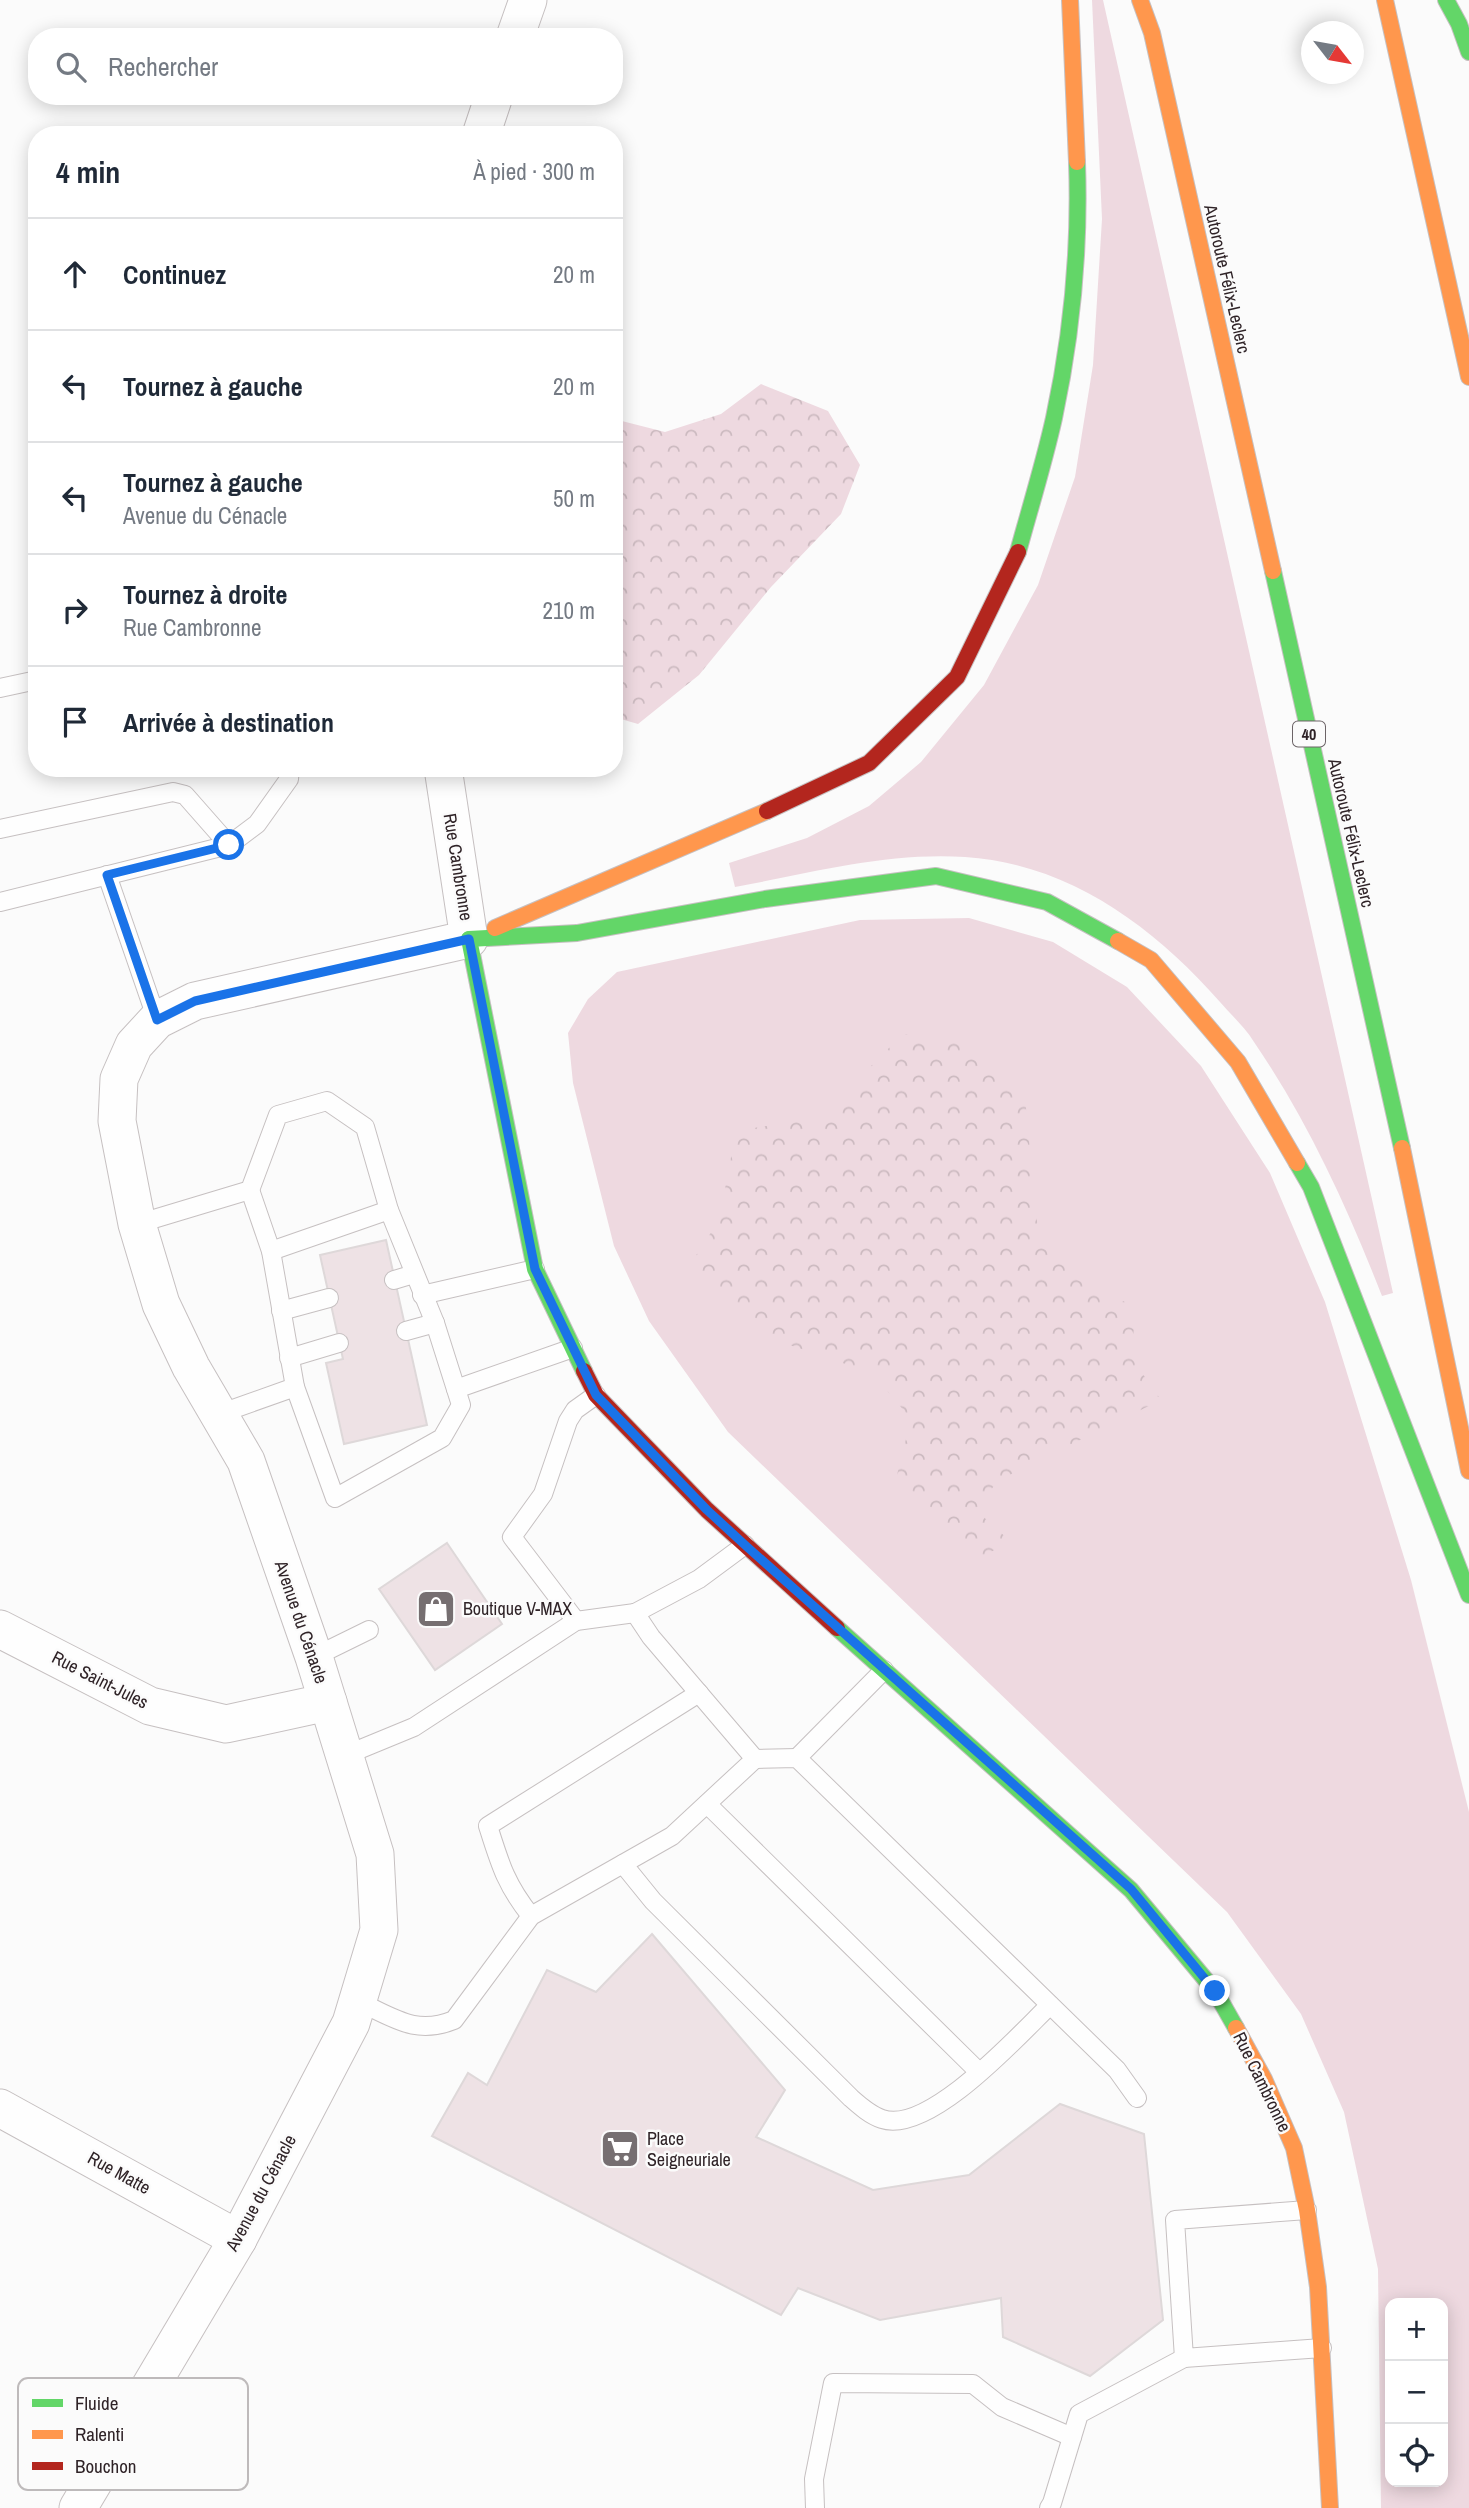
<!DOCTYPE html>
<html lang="fr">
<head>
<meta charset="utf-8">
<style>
  :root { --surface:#fff; --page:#f2f2f3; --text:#1f2937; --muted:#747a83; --line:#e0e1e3 }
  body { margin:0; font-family:"Archivo Narrow",sans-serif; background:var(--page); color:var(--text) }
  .controls { position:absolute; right:21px; bottom:21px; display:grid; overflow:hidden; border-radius:14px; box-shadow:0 4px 18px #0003 }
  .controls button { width:63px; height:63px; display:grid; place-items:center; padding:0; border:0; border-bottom:2px solid var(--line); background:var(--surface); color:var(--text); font:35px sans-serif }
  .compass { position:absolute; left:1301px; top:21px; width:63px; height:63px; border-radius:50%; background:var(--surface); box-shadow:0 4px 18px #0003; rotate:121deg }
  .stop { position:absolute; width:21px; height:21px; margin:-16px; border:5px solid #1a73e8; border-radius:50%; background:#fff }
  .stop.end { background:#1a73e8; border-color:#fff; box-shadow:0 2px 7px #0008 }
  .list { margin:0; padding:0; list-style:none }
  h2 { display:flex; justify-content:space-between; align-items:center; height:91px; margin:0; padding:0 28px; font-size:30px }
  h2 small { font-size:23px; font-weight:400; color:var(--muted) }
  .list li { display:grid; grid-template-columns:46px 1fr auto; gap:21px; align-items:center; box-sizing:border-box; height:112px; padding:0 28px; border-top:2px solid var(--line) }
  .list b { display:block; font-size:26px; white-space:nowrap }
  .list p { margin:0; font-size:23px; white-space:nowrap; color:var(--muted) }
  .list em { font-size:23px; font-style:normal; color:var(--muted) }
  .icon { flex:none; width:38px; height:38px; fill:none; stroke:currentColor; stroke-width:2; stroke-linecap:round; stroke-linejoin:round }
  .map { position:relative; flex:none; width:1469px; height:2508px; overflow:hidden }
  .search { position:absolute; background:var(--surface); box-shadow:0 4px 18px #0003; left:28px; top:28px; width:595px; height:77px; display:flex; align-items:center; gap:18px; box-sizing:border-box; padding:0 24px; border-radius:28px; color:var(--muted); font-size:26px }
  .panel { position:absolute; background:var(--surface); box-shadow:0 4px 18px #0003; left:28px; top:126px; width:595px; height:651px; border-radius:28px }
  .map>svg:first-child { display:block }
  .grass { fill:#eed9e0; fill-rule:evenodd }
  .forest { fill:url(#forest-crowns) }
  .building { fill:#eee2e5; stroke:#ded8d9; stroke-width:2 }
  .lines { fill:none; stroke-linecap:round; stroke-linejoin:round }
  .lane-casing { stroke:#c6c0c1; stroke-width:20 }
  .street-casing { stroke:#c6c0c1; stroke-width:39 }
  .fast-casing { stroke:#c6c0c1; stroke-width:18 }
  .slow-casing { stroke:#c6c0c1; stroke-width:18 }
  .jam-casing { stroke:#c6c0c1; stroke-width:18 }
  .lane { stroke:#fefefe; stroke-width:18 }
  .street { stroke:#fefefe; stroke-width:37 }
  .fast { stroke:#63d668; stroke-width:16 }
  .slow { stroke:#ff974d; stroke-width:16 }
  .jam { stroke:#b3261e; stroke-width:16 }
  .route { stroke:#1a73e8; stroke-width:9 }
  .labels { text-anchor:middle; stroke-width:5; stroke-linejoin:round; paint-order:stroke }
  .shield { fill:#fbfbfb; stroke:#6c6467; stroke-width:2 }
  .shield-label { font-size:16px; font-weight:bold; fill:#2f2327 }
  .street-label { font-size:18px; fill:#2f2327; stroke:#fbfbfb }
  .poi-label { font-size:18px; fill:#2f2327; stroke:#fbfbfb; text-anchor:start }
  .key { fill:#fbfbfb; stroke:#bebabb; stroke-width:2 }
  .key-label { font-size:19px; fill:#2f2327 }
</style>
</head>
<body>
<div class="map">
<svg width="1469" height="2508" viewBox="0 0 1469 2508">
  <defs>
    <pattern id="forest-crowns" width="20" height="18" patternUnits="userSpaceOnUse" patternTransform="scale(1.75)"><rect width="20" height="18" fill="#eed9e0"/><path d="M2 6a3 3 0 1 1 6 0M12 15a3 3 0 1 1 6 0" fill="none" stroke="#ccbac0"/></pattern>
  </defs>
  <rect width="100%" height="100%" fill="#fbfbfb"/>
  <g class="grass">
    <path d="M1092,0H1103L1393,1293L1382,1296C1347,1207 1308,1121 1254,1042C1245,1027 1231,1015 1220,1002C1153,926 1069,864 965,857C887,852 811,873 735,887L729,863L807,838L869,806L921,762L984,685L1038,585L1075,477L1093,365L1102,219Z"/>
    <path d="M969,918L1053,942L1127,987L1201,1066L1270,1173L1325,1302L1411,1580L1469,1812V2508H1381L1378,2269L1344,2112L1301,2014L1227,1912L728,1432L649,1321L614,1246L573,1083L568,1033L588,999L617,972L860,920ZM1390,2303H1443V2482H1390Z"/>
  </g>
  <g class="forest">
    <path d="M761,384L828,411L860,465L841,514L771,587L699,675L638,724L614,717V419L665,432L721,414Z"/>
    <path d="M903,1034L976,1044L1025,1098L1037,1222L1071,1277L1136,1307L1131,1357L1161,1400L997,1481L977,1511L1011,1542L976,1559L897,1475L911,1419L872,1373L772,1339L730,1310L693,1260L719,1220L736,1131L820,1117Z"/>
  </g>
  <g class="building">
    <path d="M386,1240L427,1425L344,1444L326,1363L343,1359L320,1255Z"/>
    <path d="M447,1543L502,1624L435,1670L379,1589Z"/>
    <path d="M652,1934L785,2090L756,2137L873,2190L969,2175L1060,2104L1144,2134L1163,2320L1090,2376L1003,2337L1001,2298L880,2320L798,2288L781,2315L432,2136L468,2073L487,2085L547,1970L596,1992Z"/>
  </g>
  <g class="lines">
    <g class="lane-casing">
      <g id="lane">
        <path d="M0,688L37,680"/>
        <path d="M0,829L173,792L185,795L229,845"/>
        <path d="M107,875L157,1020"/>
        <path d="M0,902L229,845L257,824L289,779L290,768"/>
        <path d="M250,1190L271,1251L295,1387"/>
        <path d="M137,1224L250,1190L278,1115L327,1101L365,1127L389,1210L435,1323L461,1405L442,1438L335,1498L295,1387L219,1414"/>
        <path d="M271,1251L389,1210"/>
        <path d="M394,1280L414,1274"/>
        <path d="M422,1295L535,1269"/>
        <path d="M281,1311L329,1298"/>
        <path d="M406,1331L435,1323"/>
        <path d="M289,1358L339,1343"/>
        <path d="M456,1389L573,1348"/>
        <path d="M576,1621L512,1537L543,1494L568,1421L575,1410L596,1395"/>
        <path d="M314,1657L369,1630"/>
        <path d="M346,1755L414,1727L576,1621L635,1613"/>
        <path d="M797,1758L884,1670"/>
        <path d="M755,1759L797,1758L1117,2070L1137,2098"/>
        <path d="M707,1804L979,2072"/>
        <path d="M623,1864L653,1901L851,2098C860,2106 870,2115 882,2119C929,2135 1018,2036 1050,2005"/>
        <path d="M531,1916C506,1885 500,1864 488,1826L699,1693"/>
        <path d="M357,2001C393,2017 415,2036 454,2020L531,1916L672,1836L755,1759L651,1637L635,1613L699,1579L745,1545"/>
        <path d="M1307,2210L1175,2220L1184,2358L1322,2348"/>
        <path d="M815,2508L814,2479L833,2383L973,2384L1002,2407L1072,2437"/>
        <path d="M1049,2508L1052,2503L1079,2414L1184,2358"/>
      </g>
    </g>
    <g class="street-casing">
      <g id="street">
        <path d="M515,37L528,0"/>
        <path d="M481,135L494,96"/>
        <path d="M0,1629L150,1706L226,1724L328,1702"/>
        <path d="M0,2108L238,2239"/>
        <path d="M78,2508L238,2239L351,2023L379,1930L375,1854L314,1657L246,1461L191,1367L161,1304L137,1224L117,1121L119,1079L134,1045L157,1020L195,1001L469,939L443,768"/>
      </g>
    </g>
    <g class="fast-casing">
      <g id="fast">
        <path d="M1446,0L1459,24L1469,52"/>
        <path d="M1018,552C1030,508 1044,463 1054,418C1072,334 1080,247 1077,162"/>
        <path d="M1273,571L1402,1148"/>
        <path d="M469,939L535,1269L584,1371"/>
        <path d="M469,939L577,933L765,899L936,876L1047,902L1118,941"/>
        <path d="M1297,1163L1311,1187L1469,1595"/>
        <path d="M837,1628L1131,1890L1215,1991L1236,2028"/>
      </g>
    </g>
    <g class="slow-casing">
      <g id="slow">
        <path d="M1070,0L1077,162"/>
        <path d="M1140,0L1152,33L1273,571"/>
        <path d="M1385,0L1469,377"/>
        <path d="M495,928L767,811"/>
        <path d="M1118,941L1151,960L1238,1062L1297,1163"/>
        <path d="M1402,1148L1469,1471"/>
        <path d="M1236,2028L1264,2079L1294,2148L1307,2210L1318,2287L1330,2508"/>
      </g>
    </g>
    <g class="jam-casing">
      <g id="jam">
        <path d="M767,811L869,763L957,677L1018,552"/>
        <path d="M584,1371L596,1395L707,1510L837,1628"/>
      </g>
    </g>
    <use href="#lane" class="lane"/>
    <use href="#street" class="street"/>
    <use href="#fast" class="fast"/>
    <use href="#slow" class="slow"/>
    <use href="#jam" class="jam"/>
  </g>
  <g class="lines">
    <path class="route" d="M229,845L107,875L157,1020L195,1001L469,939L535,1269L596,1395L707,1510L745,1545L1131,1889L1215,1991"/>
  </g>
  <defs>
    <g id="shop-square" transform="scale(2.0125)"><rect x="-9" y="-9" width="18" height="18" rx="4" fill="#766f71" stroke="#fbfbfb"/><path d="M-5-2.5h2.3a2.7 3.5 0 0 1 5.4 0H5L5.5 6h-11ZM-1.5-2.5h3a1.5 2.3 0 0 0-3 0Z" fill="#fff"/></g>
    <g id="supermarket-square" transform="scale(2.0125)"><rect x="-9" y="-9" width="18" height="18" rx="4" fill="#766f71" stroke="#fbfbfb"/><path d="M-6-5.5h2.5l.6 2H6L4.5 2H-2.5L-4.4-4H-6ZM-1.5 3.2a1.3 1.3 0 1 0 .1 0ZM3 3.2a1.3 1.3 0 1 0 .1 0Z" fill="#fff"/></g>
  </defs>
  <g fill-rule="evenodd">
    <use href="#shop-square" x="436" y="1609"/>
    <use href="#supermarket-square" x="620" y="2149"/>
  </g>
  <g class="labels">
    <rect class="shield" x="1293" y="721.5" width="32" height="25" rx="5"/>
    <g class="shield-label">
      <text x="1309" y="740">40</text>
    </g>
    <g class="street-label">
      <text transform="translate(1227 279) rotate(77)" y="6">Autoroute Félix-Leclerc</text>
      <text transform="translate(1351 833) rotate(77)" y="6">Autoroute Félix-Leclerc</text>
      <text transform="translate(458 867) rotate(81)" y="6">Rue Cambronne</text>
      <text transform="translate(301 1622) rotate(71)" y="6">Avenue du Cénacle</text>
      <text transform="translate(100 1680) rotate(27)" y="6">Rue Saint-Jules</text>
      <text transform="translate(1262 2082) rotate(64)" y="6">Rue Cambronne</text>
      <text transform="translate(119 2173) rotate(29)" y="6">Rue Matte</text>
      <text transform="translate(261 2193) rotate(-62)" y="6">Avenue du Cénacle</text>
    </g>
    <g class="poi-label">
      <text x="463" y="1615">Boutique V-MAX</text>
      <text x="647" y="2145">Place<tspan x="647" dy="21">Seigneuriale</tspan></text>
    </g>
  </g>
  <rect x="18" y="2378" width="230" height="112" rx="10" class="key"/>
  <rect x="32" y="2399" width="31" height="8" fill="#63d668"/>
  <rect x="32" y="2430" width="31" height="9" fill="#ff974d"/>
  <rect x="32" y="2462" width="31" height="8" fill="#b3261e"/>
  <g class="key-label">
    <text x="75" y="2410">Fluide</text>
    <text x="75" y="2441">Ralenti</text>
    <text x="75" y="2473">Bouchon</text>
  </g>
</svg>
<div class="controls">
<button>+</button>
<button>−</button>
<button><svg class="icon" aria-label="locate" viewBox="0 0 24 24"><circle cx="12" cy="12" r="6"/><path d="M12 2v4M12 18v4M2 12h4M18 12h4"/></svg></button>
</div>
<svg class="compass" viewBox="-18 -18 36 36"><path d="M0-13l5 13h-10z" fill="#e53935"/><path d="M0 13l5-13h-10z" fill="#747a83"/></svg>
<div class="stop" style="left:229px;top:845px"></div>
<div class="stop end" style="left:1215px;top:1991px"></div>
<div class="search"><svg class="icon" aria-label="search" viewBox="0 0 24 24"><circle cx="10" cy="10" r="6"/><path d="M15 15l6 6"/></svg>Rechercher</div>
<section class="panel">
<h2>4 min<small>À pied · 300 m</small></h2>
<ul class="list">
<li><svg class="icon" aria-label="ahead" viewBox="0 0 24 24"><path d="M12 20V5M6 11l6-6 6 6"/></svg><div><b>Continuez</b></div><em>20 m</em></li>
<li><svg class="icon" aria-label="left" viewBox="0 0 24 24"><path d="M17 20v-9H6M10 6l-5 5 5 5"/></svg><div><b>Tournez à gauche</b></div><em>20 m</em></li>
<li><svg class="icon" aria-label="left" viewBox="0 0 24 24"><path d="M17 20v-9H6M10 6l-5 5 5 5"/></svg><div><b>Tournez à gauche</b><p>Avenue du Cénacle</p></div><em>50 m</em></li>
<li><svg class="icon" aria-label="right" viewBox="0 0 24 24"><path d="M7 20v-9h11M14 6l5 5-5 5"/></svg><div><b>Tournez à droite</b><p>Rue Cambronne</p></div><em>210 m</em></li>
<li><svg class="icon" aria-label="arrive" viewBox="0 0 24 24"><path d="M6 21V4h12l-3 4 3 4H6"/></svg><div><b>Arrivée à destination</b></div></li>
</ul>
</section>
</div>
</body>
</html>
